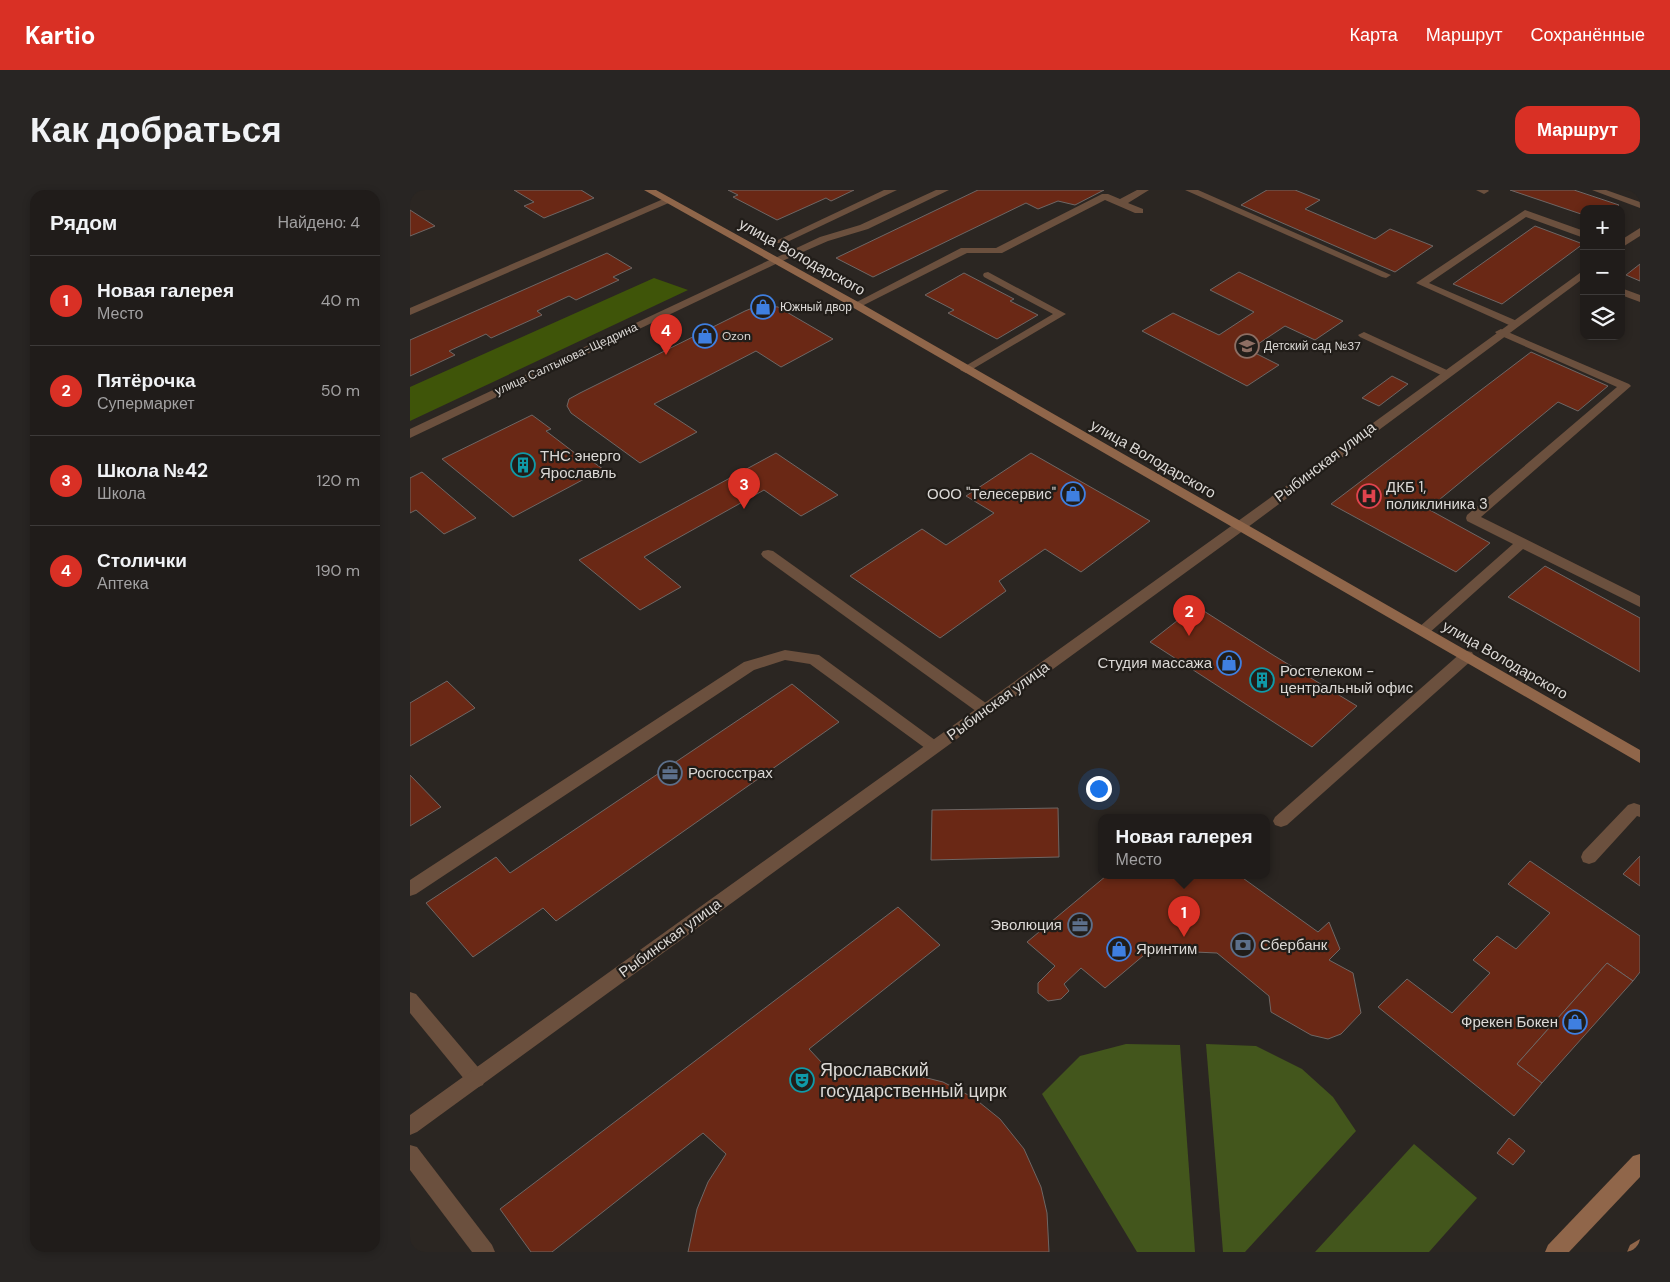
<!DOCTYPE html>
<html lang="ru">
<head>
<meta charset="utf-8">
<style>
  :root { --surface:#201c1a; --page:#282523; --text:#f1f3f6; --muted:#a2a1a2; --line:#3d3a39; --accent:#d93025 }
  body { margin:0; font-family:"DM Sans",sans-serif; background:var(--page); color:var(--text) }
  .controls { position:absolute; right:15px; top:15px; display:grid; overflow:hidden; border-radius:10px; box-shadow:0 2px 8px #0003 }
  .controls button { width:45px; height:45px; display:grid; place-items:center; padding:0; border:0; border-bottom:1px solid var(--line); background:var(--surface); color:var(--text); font:25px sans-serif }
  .you { position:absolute; left:688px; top:598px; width:18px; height:18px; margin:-12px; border:4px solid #fff; border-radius:50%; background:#1a73e8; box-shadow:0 0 0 8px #1a73e833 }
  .badge { display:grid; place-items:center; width:32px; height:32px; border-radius:50%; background:var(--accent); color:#fff; font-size:16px; font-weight:700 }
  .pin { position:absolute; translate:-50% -41px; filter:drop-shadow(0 1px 2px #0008) }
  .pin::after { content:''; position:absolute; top:26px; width:18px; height:15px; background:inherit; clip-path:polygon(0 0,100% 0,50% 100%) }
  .popup { position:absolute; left:688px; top:624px; width:172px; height:65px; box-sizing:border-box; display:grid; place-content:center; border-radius:10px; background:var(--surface); filter:drop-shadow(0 1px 4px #0005); font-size:16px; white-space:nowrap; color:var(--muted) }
  .popup b { font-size:19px; color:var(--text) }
  .popup::after { content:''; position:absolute; left:50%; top:100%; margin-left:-10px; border:10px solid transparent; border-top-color:var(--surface) }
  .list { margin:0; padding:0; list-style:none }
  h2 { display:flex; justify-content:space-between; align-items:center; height:65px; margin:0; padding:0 20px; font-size:21px }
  h2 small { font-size:16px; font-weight:400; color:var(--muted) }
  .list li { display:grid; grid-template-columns:32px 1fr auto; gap:15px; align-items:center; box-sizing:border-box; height:90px; padding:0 20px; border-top:1px solid var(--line) }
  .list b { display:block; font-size:19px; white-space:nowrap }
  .list p { margin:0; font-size:16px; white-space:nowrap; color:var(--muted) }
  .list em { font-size:16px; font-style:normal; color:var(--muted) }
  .icon { flex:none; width:28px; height:28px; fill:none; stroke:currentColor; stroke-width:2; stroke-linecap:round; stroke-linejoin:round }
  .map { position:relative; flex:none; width:1230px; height:1062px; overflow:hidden; border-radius:15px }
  header { display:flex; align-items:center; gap:30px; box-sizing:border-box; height:70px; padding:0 25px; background:var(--accent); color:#fff }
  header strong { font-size:24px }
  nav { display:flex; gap:28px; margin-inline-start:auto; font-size:18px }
  .intro { display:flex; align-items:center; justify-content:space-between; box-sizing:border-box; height:120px; padding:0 30px }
  h1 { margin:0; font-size:35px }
  .button { padding:12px 22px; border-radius:15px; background:var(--accent); color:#fff; font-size:18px; font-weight:700 }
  main { display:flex; gap:30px; padding:0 30px }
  aside { flex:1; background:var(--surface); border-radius:15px; box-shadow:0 2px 8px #0003 }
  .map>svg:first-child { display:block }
  .green { fill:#43561c }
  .forest { fill:#3f5509 }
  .building { fill:#6a2815; stroke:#6e6765 }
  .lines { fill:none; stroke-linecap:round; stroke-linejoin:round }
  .lane { fill:#6b503e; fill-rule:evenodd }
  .street { fill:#6b503e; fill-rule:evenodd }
  .secondary { fill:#90664a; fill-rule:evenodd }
  .labels { text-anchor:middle; stroke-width:4.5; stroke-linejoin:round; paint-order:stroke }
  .far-poi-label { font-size:12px; fill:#dcd9d6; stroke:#211d19; text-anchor:start }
  .far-street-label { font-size:12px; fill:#dcd9d6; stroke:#211d19 }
  .street-label { font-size:15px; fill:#dcd9d6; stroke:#211d19 }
  .poi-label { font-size:15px; fill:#dcd9d6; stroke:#211d19; text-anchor:start }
  .near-poi-label { font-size:18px; fill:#dcd9d6; stroke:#211d19; text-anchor:start }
</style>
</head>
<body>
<header>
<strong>Kartio</strong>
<nav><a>Карта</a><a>Маршрут</a><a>Сохранённые</a></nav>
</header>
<div class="intro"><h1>Как добраться</h1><a class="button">Маршрут</a></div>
<main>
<aside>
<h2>Рядом<small>Найдено: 4</small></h2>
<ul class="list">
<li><span class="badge">1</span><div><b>Новая галерея</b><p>Место</p></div><em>40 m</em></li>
<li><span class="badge">2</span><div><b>Пятёрочка</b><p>Супермаркет</p></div><em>50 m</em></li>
<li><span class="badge">3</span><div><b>Школа №42</b><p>Школа</p></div><em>120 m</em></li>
<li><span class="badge">4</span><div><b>Столички</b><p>Аптека</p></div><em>190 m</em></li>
</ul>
</aside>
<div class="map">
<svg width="1230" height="1062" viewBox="0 0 1230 1062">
  <rect width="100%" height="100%" fill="#2b2622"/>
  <g class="green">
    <path d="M716,854L770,855L785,1062H727L632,904L670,866Z"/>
    <path d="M796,854L846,856L892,879L923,907L946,941L835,1062H813Z"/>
    <path d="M1004,954L1067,1008L1019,1062H905Z"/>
  </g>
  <path class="forest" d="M244,88L278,100L0,231V197Z"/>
  <g class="building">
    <path d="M104,0H171L184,8L134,28L114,16L124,12Z"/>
    <path d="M318,0H444L421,11L416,8L367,30L323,7L328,5Z"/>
    <path d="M568,0H694L665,15L648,11L628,19L616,13L463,87L426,68Z"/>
    <path d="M857,0H885L910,10L895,19L965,49L980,39L1023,56L985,82L831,15Z"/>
    <path d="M1100,0H1164L1209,15L1205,19H1174V25Z"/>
    <path d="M0,20L25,36L0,46Z"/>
    <path d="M1125,36L1173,54L1092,114L1043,94Z"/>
    <path d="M197,63L222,78L203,87L209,90L166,110L159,106L127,121L132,125L81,148L76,144L39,161L45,165L0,186V150Z"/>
    <path d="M1230,74V91L1216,85Z"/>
    <path d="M829,82L933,131L905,150L875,136L839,160L869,175L837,196L732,141L763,123L809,145L844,122L800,100Z"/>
    <path d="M554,83L604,109L600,111L628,125L587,149L538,123L544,120L515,105Z"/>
    <path d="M357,116L368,117L423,149L371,177L346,161L244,214L287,242L230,273L161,223L157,216L159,209L170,203L335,121L345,117Z"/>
    <path d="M1121,162L1198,196L1168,221L1148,212L1018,319L1080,353L1046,382L921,314Z"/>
    <path d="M982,186L998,194L969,216L952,208Z"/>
    <path d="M122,225L141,239L136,241L174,270L177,268L193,279L103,327L32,269Z"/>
    <path d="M366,263L428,305L391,326L354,300L234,367L271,397L230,420L169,370Z"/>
    <path d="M621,263L740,331L671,382L635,359L589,391L596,401L530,448L440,386L512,339L536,355L584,323L556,306Z"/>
    <path d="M12,282L66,328L34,344L6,320L0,323V288Z"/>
    <path d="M1135,376L1230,428V482L1098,407Z"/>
    <path d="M786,416L863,465L947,516L902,557L740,452Z"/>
    <path d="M37,491L65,518L0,556V513Z"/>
    <path d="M382,494L429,532L146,731L133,718L63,767L16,713L86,667L100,683Z"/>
    <path d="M0,585L31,617L0,636Z"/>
    <path d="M648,618L649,667L521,670L522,620Z"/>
    <path d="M1230,666V696L1213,684Z"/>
    <path d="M1120,671L1230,746V782L1223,791L1197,773L1107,874L1132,893L1104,926L968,817L997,789L1042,823L1080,783L1063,770L1087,746L1106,759L1140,723L1098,694Z"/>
    <path d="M696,686H830L908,742L919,732L930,759L919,770L943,783L951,823L931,844L918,849L901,845L861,822L859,806L807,763L740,760L695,798L671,778L654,794L659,801L651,809L638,811L628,803V793L645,776L617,752Z"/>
    <path d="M488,717L530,755L399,859L426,888L454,882H493L533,892L564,908L590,929L614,959L631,997L637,1023L639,1062H278L287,1019L298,992L316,964L293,943L142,1062H121L90,1019Z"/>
    <path d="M1197,773L1223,791L1132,893L1107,874Z"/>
    <path d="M1099,948L1115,961L1103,975L1087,963Z"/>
  </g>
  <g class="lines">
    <g class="lane">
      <path d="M526,0H539L458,39L418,51L370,72H362L361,70L410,47L450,35Z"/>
      <path d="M727,0H739L718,13L733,19V23H725L695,10L592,63H557L450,117H442L441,115L551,58H586L692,4H698L710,9Z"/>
      <path d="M775,0H788L981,85L976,88L972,87Z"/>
      <path d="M1066,0H1078L1079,1L1074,4Z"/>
      <path d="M258,7L263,10L261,12L0,125V118Z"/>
      <path d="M1115,20L1174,41V48L1116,27L1019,93L1107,131L1109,133L1107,135H1099L1006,93Z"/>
      <path d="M578,82L656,124L556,183L550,180L552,178L643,124L574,87L573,85L574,83Z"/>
      <path d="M1211,98L1230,105V112L1211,105Z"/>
      <path d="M1091,139L1219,194L1221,196L1071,327L1230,406V417L1113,359L1018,444H1008L1006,441L1008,438L1103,354L1057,331L1056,328L1057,325L1207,197L1087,144L1085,142Z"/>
      <path d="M954,142L1039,181L1041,183L1039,185H1031L950,147L948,145Z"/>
      <path d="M358,360L363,361L580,516L582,520L580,524L575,525L570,524L353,367L351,364L353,361Z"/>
      <path d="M375,460L409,465L529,553L532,557L529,561L524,563L519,561L400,474L375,470L344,480L6,704L0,706V690L334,472Z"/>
      <path d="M1057,461L1062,462L1064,466L1062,470L877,635L871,637L865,635L863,631L865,627L1052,462Z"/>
      <path d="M1224,613L1230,615V627L1227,626L1185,672L1179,674L1173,672L1171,667L1173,662L1218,615Z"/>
      <path d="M0,802L6,804L73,883L75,889L73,895L66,898L59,895L0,823Z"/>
      <path d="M0,955L7,957L82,1055L85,1062H62L0,980Z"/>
    </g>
    <g class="street">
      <path d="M474,0H487L375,53H367L366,51Z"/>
      <path d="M1182,0H1196L1230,12V18Z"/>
      <path d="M1230,38V46L1211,58V50Z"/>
      <path d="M366,67L370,68L371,70L370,72L0,248V239Z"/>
      <path d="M1174,80V88L834,340L7,942L0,945V925L824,334Z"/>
    </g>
    <g class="secondary">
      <path d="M234,0H246L450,113L1230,560V573L442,117Z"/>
      <path d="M1230,964V987L1159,1062H1135L1138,1055L1223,966Z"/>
      <path d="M1230,1049V1062H1217L1220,1055Z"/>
    </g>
  </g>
  <defs>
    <g id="shop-ring" transform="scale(1.25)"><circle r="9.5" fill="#211d19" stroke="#3f7fe0" stroke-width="1.5"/><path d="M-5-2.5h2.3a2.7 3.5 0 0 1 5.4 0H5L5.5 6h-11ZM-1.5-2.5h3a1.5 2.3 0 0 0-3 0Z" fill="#3f7fe0"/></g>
    <g id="school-ring" transform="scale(1.25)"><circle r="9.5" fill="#211d19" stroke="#8d6e63" stroke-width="1.5"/><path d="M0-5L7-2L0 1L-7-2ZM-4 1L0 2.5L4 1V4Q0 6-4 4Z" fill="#8d6e63"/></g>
    <g id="building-ring" transform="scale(1.25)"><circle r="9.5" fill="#211d19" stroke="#0f9aa8" stroke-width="1.5"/><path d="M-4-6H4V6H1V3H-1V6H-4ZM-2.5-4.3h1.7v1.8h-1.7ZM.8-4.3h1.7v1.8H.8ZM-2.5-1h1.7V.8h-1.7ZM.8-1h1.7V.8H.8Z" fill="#0f9aa8"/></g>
    <g id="hospital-ring" transform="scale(1.25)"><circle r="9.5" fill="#211d19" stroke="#e0444e" stroke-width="1.5"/><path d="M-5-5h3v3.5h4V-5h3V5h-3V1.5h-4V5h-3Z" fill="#e0444e"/></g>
    <g id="office-ring" transform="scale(1.25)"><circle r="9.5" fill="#211d19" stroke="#5c6f8a" stroke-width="1.5"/><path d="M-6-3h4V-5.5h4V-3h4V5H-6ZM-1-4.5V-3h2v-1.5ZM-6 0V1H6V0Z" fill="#5c6f8a"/></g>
    <g id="bank-ring" transform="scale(1.25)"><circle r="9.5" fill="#211d19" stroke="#5c6f8a" stroke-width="1.5"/><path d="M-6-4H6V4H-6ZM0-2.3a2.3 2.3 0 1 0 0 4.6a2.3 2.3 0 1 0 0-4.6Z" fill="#5c6f8a"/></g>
    <g id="theatre-ring" transform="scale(1.25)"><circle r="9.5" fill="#211d19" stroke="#0f9aa8" stroke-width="1.5"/><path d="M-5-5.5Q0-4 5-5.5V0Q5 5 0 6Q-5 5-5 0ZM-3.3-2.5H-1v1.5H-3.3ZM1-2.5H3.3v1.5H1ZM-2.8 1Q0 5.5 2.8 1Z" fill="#0f9aa8"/></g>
  </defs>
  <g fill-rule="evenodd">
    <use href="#shop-ring" x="353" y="117"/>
    <use href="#shop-ring" x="295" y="146"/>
    <use href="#school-ring" x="837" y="156"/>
    <use href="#building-ring" x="113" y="275"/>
    <use href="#shop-ring" x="663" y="304"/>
    <use href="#hospital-ring" x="959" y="306"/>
    <use href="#shop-ring" x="819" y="473"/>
    <use href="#building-ring" x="852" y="490"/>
    <use href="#office-ring" x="260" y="583"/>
    <use href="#office-ring" x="670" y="735"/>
    <use href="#bank-ring" x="833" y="755"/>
    <use href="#shop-ring" x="709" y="759"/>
    <use href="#shop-ring" x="1165" y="832"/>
    <use href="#theatre-ring" x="392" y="890"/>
  </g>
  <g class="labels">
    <g class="far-poi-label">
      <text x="370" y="121">Южный двор</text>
      <text x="312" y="150">Ozon</text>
      <text x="854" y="160">Детский сад №37</text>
    </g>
    <g class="far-street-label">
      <text transform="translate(156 169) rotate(-25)" y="4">улица Салтыкова-Щедрина</text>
    </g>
    <g class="street-label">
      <text transform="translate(392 67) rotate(29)" y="5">улица Володарского</text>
      <text transform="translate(743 269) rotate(30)" y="5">улица Володарского</text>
      <text transform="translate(915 272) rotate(-37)" y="5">Рыбинская улица</text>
      <text transform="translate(1095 470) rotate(30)" y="5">улица Володарского</text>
      <text transform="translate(588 511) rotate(-36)" y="5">Рыбинская улица</text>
      <text transform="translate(260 748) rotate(-36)" y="5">Рыбинская улица</text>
    </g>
    <g class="poi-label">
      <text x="130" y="271">ТНС энерго<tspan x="130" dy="17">Ярославль</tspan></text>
      <text x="976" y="302">ДКБ 1,<tspan x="976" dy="17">поликлиника 3</tspan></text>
      <text x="646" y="309" text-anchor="end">ООО "Телесервис"</text>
      <text x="802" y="478" text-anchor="end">Студия массажа</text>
      <text x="870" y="486">Ростелеком -<tspan x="870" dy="17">центральный офис</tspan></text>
      <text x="278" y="588">Росгосстрах</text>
      <text x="652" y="740" text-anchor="end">Эволюция</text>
      <text x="850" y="760">Сбербанк</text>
      <text x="726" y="764">Яринтим</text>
      <text x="1148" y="837" text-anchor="end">Фрекен Бокен</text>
    </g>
    <g class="near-poi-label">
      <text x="410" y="886">Ярославский<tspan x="410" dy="21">государственный цирк</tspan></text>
    </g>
  </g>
</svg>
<div class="controls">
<button>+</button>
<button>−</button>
<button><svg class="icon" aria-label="layers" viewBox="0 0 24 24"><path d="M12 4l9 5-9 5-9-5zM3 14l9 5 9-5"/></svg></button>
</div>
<div class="you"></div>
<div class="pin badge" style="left:774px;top:747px">1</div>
<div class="popup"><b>Новая галерея</b>Место</div>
<div class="pin badge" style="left:779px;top:446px">2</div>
<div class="pin badge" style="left:334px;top:319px">3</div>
<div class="pin badge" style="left:256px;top:165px">4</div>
</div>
</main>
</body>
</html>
